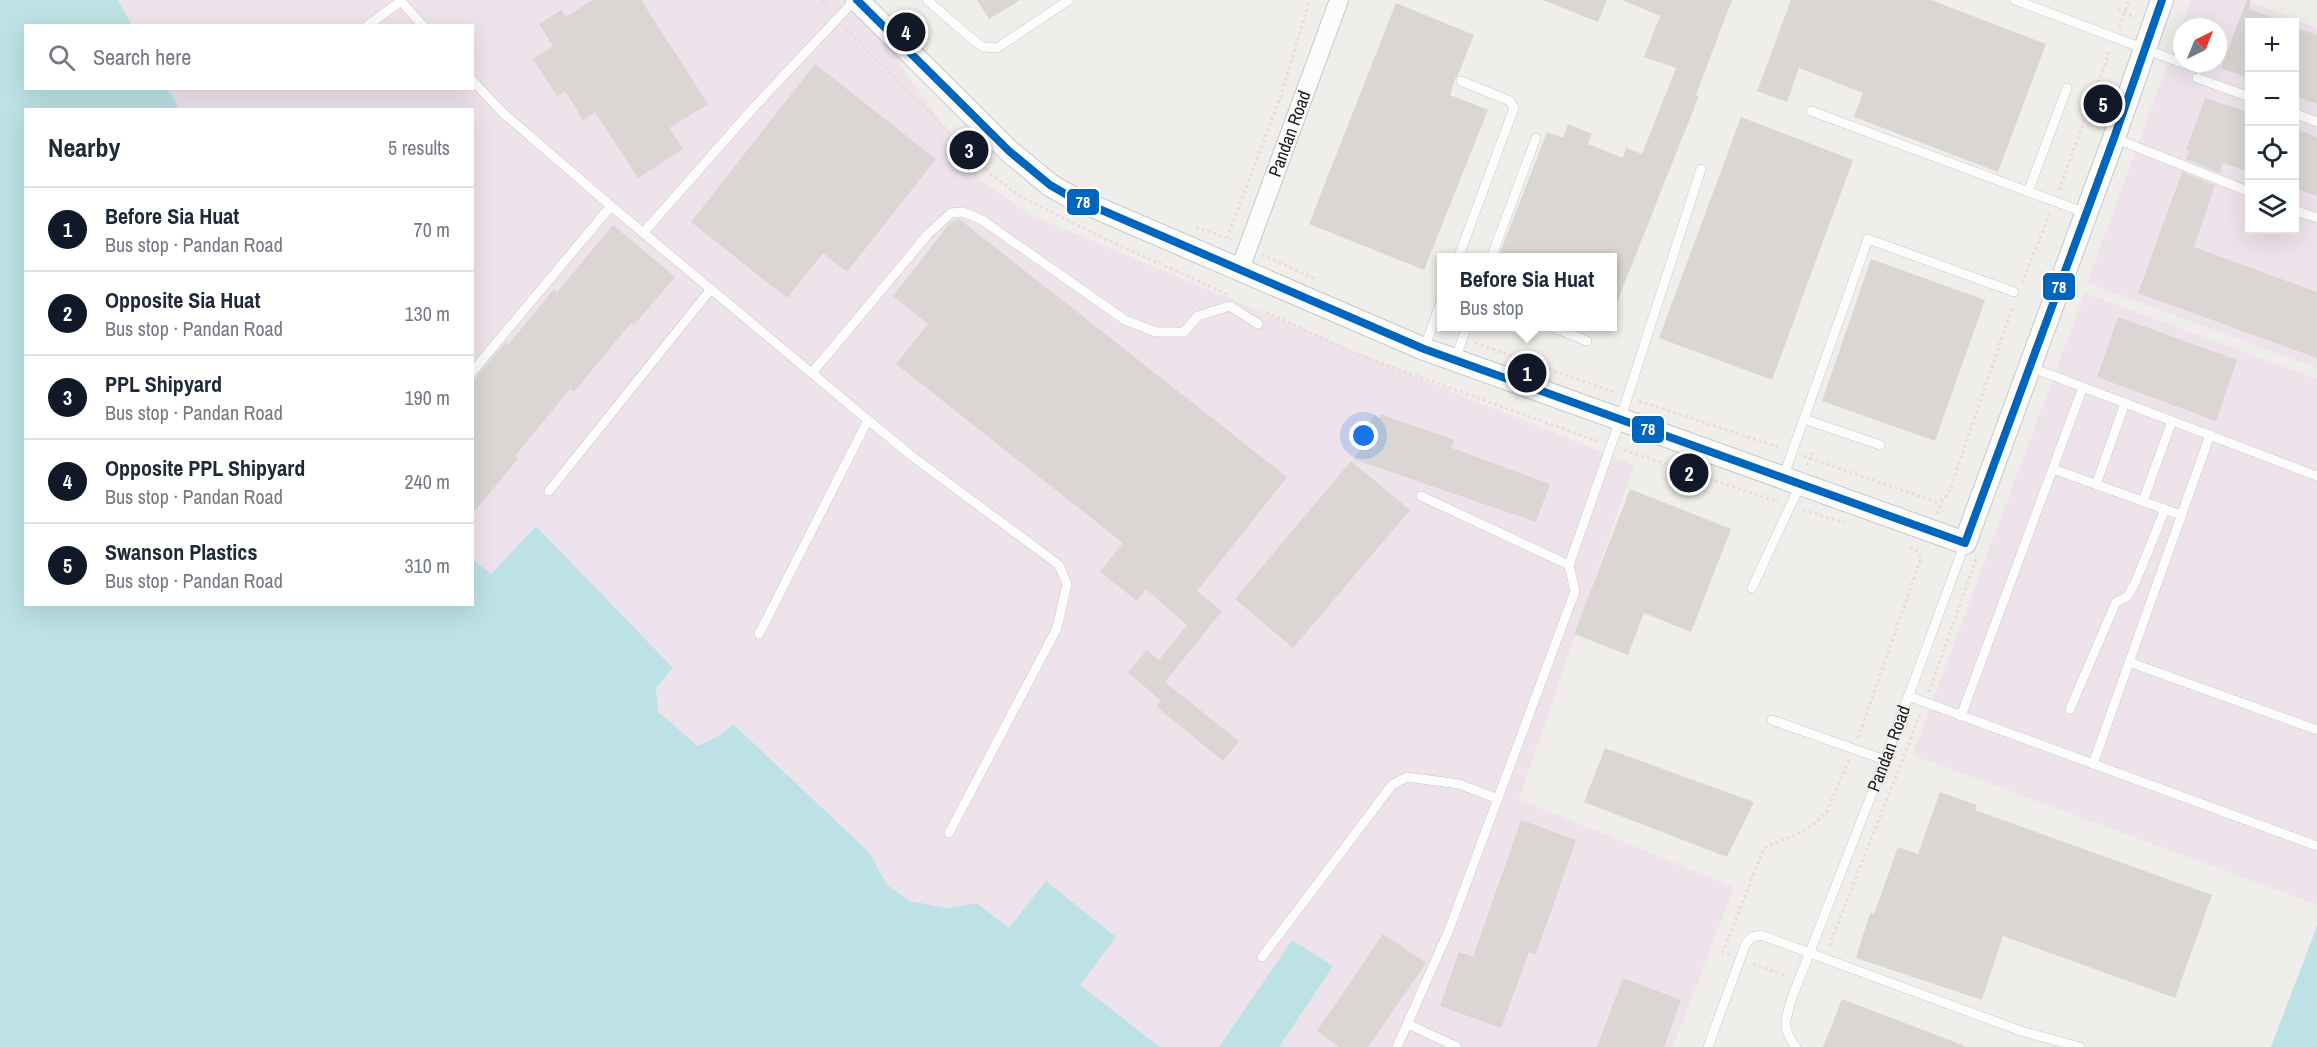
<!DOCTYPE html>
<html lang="en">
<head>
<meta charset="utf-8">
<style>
  :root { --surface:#fff; --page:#f2f2f3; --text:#1f2937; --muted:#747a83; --line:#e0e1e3; --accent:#111827 }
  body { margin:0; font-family:"Archivo Narrow",sans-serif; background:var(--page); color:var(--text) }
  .controls { position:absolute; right:18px; top:18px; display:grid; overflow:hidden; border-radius:0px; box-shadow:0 6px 24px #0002 }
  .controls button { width:54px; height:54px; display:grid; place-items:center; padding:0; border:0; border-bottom:2px solid var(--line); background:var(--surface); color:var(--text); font:30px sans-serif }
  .compass { position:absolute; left:2173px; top:18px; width:54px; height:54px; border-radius:50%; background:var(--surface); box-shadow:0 6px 24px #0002; rotate:43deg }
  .you { position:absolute; left:1364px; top:436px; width:21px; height:21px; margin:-15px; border:4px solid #fff; border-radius:50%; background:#1a73e8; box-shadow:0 0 0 9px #1a73e833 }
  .badge { display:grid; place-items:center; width:39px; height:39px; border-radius:50%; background:var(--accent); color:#fff; font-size:20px; font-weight:700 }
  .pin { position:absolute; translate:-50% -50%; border:3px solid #fff; box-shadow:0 2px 6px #0006 }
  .popup { position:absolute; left:1437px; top:253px; width:180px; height:78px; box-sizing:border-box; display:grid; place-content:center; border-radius:0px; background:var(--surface); filter:drop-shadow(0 2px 4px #0005); font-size:20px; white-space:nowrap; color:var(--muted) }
  .popup b { font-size:22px; color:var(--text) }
  .popup::after { content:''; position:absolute; left:50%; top:100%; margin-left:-12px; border:12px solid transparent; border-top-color:var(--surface) }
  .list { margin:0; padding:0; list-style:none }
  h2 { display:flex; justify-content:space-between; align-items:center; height:78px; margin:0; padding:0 24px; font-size:26px }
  h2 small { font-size:20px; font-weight:400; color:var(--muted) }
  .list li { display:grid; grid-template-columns:39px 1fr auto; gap:18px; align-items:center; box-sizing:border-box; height:84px; padding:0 24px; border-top:2px solid var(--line) }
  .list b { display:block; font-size:22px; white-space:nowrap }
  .list p { margin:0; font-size:20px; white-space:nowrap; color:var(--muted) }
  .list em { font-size:20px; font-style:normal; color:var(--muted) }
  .icon { flex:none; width:33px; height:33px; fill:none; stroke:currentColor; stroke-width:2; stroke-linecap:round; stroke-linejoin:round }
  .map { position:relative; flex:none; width:2317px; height:1047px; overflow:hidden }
  .search { position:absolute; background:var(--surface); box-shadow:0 6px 24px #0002; left:24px; top:24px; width:450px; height:66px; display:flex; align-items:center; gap:15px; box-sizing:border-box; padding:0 21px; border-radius:0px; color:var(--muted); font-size:22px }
  .panel { position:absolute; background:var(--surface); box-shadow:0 6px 24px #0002; left:24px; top:108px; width:450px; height:498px; border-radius:0px }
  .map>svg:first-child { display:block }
  .industrial { fill:#eee3eb; fill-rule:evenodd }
  .water { fill:#bce2e5 }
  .building { fill:#d9d6d3 }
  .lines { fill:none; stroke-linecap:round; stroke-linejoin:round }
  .service-casing { stroke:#c9c8c7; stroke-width:10 }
  .minor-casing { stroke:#c9c8c7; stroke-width:20 }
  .tertiary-casing { stroke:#c9c8c7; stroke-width:24 }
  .path { stroke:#eddbdb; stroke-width:3; stroke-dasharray:3 3; stroke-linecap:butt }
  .service { stroke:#fdfcfc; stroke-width:9 }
  .minor { stroke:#fdfcfc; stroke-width:18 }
  .tertiary { stroke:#fdfcfc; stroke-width:22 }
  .bus-1-casing { stroke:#fff; stroke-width:12 }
  .bus-1 { stroke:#0065bd; stroke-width:8 }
  .labels { text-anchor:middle; stroke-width:6; stroke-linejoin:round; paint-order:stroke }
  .street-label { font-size:18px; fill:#222; stroke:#fff }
  .line-badge { stroke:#fff; stroke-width:2 }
  .badge-label { font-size:16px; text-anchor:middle; font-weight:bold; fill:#fff }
</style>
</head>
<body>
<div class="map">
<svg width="2317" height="1047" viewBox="0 0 2317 1047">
  <rect width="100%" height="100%" fill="#f0eeeb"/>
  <g class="industrial">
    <path d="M118,0H856L981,180L1027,213L1404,372L1634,465L1519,799L1734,887L1673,1047H1279L1333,966L1292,940L1219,1047H1160L1080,985L1046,881L1009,928L977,903L947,908L910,901L887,885L869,852L733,724L722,734L698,747L658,712L656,688L673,669L536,526L491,574L473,560L472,110L180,109L168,89L472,88V26L132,25Z"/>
    <path d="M2191,0H2246L2317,28V368L2087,283ZM2250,22H2294V230H2250ZM2182,27H2218V63H2182Z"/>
    <path d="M2085,293L2317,379V905L1912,755Z"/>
  </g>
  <g class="water">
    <path d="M0,0H118L132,25L26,26V88L168,89L180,109L26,110V604H472L473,560L491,574L536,526L673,668L656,688L658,712L698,746L722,734L733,724L869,852L887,885L910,901L947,908L977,903L1009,928L1046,881L1116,937L1080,985L1160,1047H0Z"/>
    <path d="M2317,926V1047H2271Z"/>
    <path d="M1292,940L1333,966L1279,1047H1219Z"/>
  </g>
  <g class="building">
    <path d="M593,0H641L708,104L669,128L683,149L638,178L595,112L583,120L565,91L557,96L533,59L553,46L539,24L561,10L566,17Z"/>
    <path d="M977,0H1020L989,19Z"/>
    <path d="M1543,0H1607L1598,22Z"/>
    <path d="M1622,0H1732L1696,95L1699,96L1613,312L1612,258H1498L1547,132L1563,138L1568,124L1592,134L1588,144L1623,158L1626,148L1642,154L1676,68L1644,57L1660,16Z"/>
    <path d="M1791,0H1931L2046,44L1998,172L1854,117L1863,93L1799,68L1787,102L1757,91Z"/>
    <path d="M2247,0H2250V9L2281,21L2250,22V79L2221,68Z"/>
    <path d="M1396,3L1474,35L1458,75L1455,79L1450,95L1488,110L1424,270L1309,224Z"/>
    <path d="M2295,27L2317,35V104L2295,96Z"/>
    <path d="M815,64L936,159L847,272L823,253L787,298L691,222Z"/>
    <path d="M2205,98L2250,113V172L2223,163L2220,173L2186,159L2189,151L2186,150Z"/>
    <path d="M1741,117L1853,160L1772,380L1659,338Z"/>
    <path d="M2295,129L2317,137V196L2295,188Z"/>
    <path d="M2182,172L2215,185L2194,247L2317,292V358L2138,293Z"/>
    <path d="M959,219L1287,477L1197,591L1222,611L1165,682L1239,741L1223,761L1157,707L1161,701L1128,672L1147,650L1159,660L1187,625L1146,589L1137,601L1100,572L1123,543L896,364L928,324L893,296L951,222Z"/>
    <path d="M613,225L675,277L634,325L631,323L574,392L570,389L515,456L518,459L472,514V382L506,342L508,345L554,289L557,292Z"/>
    <path d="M1871,259L1985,300L1935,441L1822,401Z"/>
    <path d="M2118,317L2237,360L2216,421L2097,377Z"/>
    <path d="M1380,414L1454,440L1452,448L1550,484L1536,522L1353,459L1360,451L1373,415L1379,418Z"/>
    <path d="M1351,461L1410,510L1293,648L1235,599Z"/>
    <path d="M1630,489L1731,529L1691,632L1644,613L1628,655L1574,634Z"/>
    <path d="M1605,748L1754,802L1727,857L1584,802Z"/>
    <path d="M1940,792L1977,805L1975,810L2212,895L2175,998L2003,936L1982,1000L1856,958L1870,913L1874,914L1898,847L1918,854Z"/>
    <path d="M1521,820L1576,840L1536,954L1529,952L1501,1028L1440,1006L1459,952L1473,957Z"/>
    <path d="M1383,934L1426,963L1368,1047H1339L1317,1031Z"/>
    <path d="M1623,978L1681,1000L1664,1047H1597Z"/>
    <path d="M1842,999L1965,1046V1047H1823Z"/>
  </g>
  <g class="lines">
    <g class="service-casing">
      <g id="service">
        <path d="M400,0L423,26"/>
        <path d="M927,0L977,43L984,47L997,48L1069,0"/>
        <path d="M2015,0L2182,63"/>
        <path d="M367,26L401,1"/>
        <path d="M2183,63L2200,69"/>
        <path d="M2197,78L2250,97"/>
        <path d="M472,80L502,112L611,206L868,420L913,457L1059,565L1067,584L1057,628L949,833"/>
        <path d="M1811,111L2086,213"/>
        <path d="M2294,113L2317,122"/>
        <path d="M2114,138L2250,192"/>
        <path d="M2028,192L2067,88"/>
        <path d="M2294,210L2317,218"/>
        <path d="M643,233L756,105L855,0"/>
        <path d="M1458,258L1514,108L1510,101L1461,81"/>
        <path d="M1491,258L1536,138"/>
        <path d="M1550,326L1587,341"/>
        <path d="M1424,349L1442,299"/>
        <path d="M1455,360L1467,326"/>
        <path d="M2030,367L2317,476"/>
        <path d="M472,372L611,206"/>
        <path d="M812,373L928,234L951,213L963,212L982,220L1125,320L1156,332H1184L1198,316L1230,306L1258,324"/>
        <path d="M1804,419L1880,445"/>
        <path d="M2053,469L2181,515"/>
        <path d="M1783,478L1868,239L2014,292"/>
        <path d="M2096,485L2125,403"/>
        <path d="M549,491L711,289"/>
        <path d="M1421,496L1569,565"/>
        <path d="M2143,501L2172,421"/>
        <path d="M1752,588L1800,485"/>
        <path d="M759,634L868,420"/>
        <path d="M2129,662L2317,730"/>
        <path d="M1908,696L2317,846"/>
        <path d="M2070,709L2116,602L2127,597L2136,581L2165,509"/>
        <path d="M1961,716L2083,387"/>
        <path d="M1772,720L1885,760"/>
        <path d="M2093,764L2210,435"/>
        <path d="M1262,957L1392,785L1407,777L1459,784L1498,799"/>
        <path d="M1408,1024L1457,1047"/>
        <path d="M1397,1047L1449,930L1575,591L1569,565L1620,420L1701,169"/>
        <path d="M1708,1047L1746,943L1752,937L1761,935L2021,1031L2080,1047"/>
        <path id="s1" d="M1796,1047C1780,1027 1786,1018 1793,995L1885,760L1965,543"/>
      </g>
    </g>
    <g class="minor-casing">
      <g id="minor">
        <path id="s2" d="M1240,269L1339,0"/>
      </g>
    </g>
    <g class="tertiary-casing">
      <path id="tertiary" d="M857,0L1009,151L1050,185L1069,196L1424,349L1965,543L2114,138L2162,0"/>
    </g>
    <g class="path">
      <path d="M822,0L830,11"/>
      <path d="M2118,10L2136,17"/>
      <path d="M2119,27L2129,0"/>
      <path d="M846,29L989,173L1023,198L1103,238L1227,294"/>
      <path d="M2059,190L2110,50"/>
      <path d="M1196,227L1232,240"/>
      <path d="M1227,238L1281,95L1310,0"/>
      <path d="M1262,255L1316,279"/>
      <path d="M2022,283L2050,213"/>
      <path d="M1266,312L1359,355L1600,442"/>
      <path d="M1475,343L1616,393"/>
      <path d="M1639,401L1781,448"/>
      <path d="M1624,450L1779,502"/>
      <path d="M1804,456L1936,502L1943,499L1949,493L2013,305"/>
      <path d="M1807,466L1813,451"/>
      <path d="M1803,510L1845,523"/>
      <path d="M1937,514L1943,499"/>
      <path d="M1929,692L1976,559"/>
      <path d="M1858,738L1920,561L1919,552L1908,545"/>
      <path d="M1829,946L1920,715"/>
      <path d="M1730,955L1723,952L1764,848L1806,830L1826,813L1849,760"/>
      <path d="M1753,964L1786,976"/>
    </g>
    <use href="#service" class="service"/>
    <use href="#minor" class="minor"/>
    <use href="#tertiary" class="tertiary"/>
    <g class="bus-1-casing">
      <path id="bus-1" d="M857,0L1009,151L1050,185L1069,196L1424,349L1965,543L2114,138L2162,0"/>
    </g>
    <use href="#bus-1" class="bus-1"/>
  </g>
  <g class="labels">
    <g class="street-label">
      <text dy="6" stroke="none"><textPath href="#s2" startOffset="144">Pandan Road</textPath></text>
      <text dy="6" stroke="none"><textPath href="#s1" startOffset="320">Pandan Road</textPath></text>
    </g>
  </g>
  <g class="line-badge">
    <rect x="1066" y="188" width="34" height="28" rx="6" fill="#0065bd"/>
    <rect x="2042" y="272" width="34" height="29" rx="6" fill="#0065bd"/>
    <rect x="1631" y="415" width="34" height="29" rx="6" fill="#0065bd"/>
  </g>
  <g class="badge-label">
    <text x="1083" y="208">78</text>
    <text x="2059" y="293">78</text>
    <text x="1648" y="435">78</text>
  </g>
</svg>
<div class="controls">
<button>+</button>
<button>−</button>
<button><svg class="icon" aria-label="locate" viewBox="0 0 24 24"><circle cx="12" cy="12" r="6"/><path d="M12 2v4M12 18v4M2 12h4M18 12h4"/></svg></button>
<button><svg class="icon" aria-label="layers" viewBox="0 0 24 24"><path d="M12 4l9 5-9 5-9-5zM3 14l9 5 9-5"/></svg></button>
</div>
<svg class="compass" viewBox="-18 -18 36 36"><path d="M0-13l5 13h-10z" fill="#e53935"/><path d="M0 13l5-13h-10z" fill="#747a83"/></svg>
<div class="you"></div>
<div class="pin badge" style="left:1527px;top:373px">1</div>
<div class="popup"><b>Before Sia Huat</b>Bus stop</div>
<div class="pin badge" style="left:1689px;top:473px">2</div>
<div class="pin badge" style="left:969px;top:150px">3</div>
<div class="pin badge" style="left:906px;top:32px">4</div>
<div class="pin badge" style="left:2103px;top:104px">5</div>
<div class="search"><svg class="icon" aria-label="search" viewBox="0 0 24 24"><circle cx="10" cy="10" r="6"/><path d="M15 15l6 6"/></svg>Search here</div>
<section class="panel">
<h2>Nearby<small>5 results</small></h2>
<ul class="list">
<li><span class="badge">1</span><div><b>Before Sia Huat</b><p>Bus stop · Pandan Road</p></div><em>70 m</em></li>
<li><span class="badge">2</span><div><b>Opposite Sia Huat</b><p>Bus stop · Pandan Road</p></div><em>130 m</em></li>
<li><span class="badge">3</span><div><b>PPL Shipyard</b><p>Bus stop · Pandan Road</p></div><em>190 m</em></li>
<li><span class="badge">4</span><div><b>Opposite PPL Shipyard</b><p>Bus stop · Pandan Road</p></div><em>240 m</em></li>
<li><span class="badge">5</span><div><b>Swanson Plastics</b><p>Bus stop · Pandan Road</p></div><em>310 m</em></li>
</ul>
</section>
</div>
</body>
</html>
